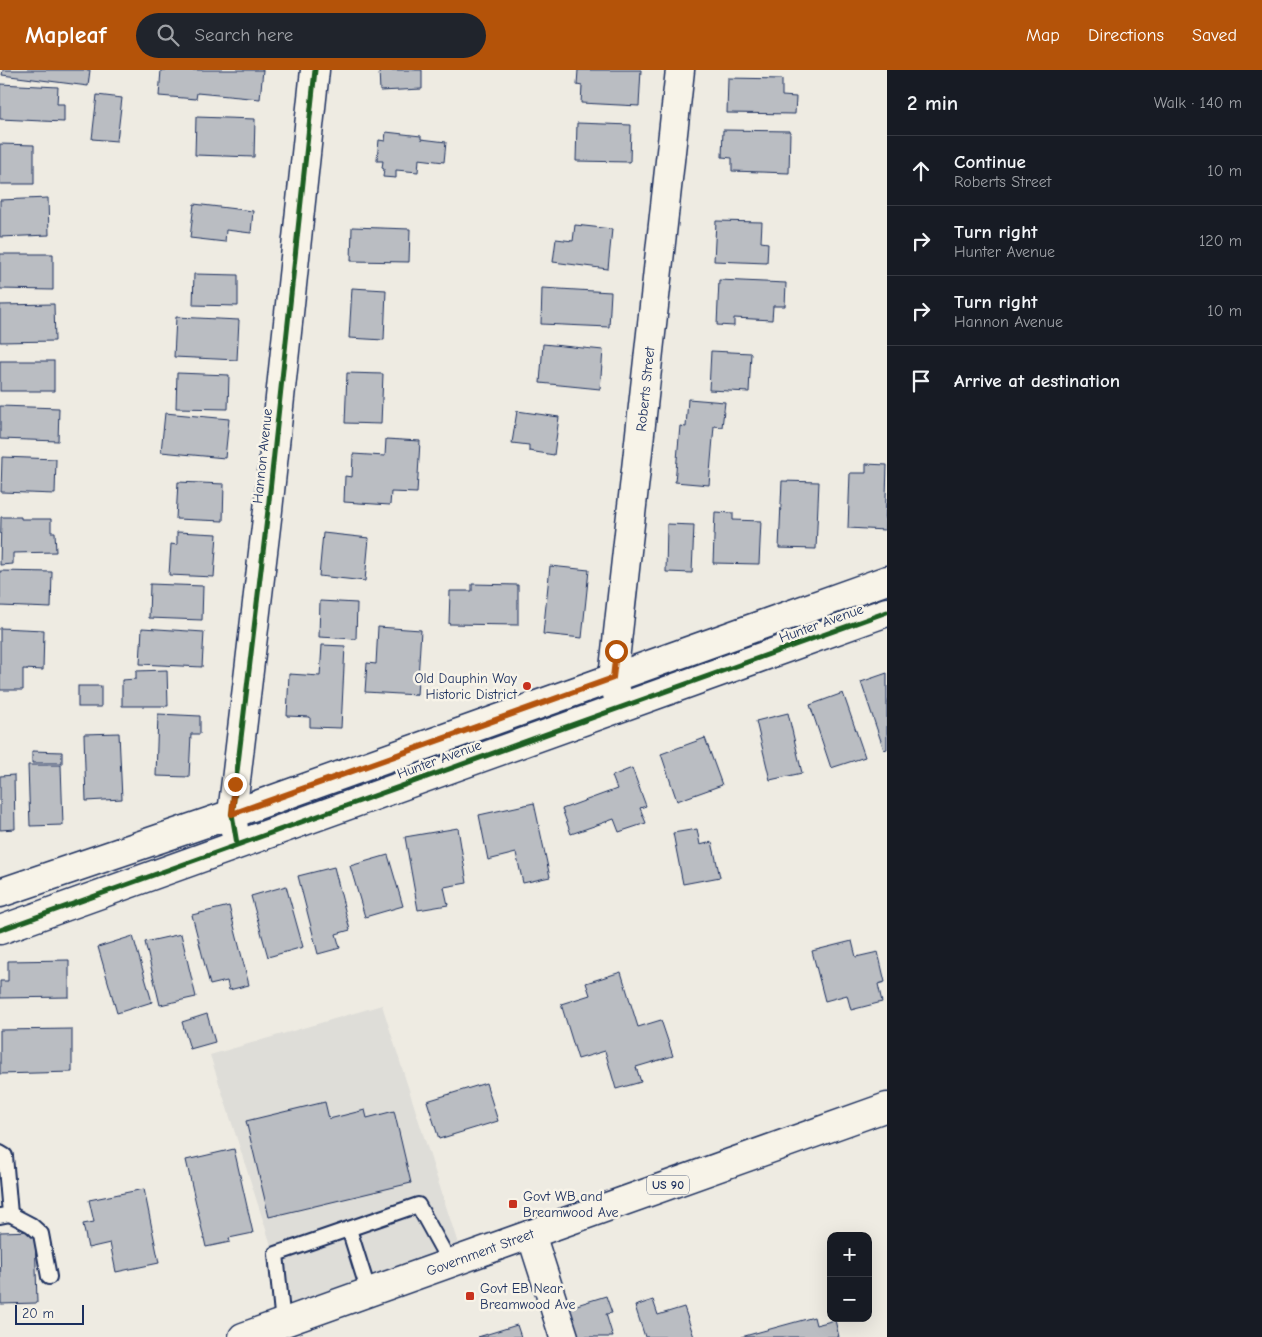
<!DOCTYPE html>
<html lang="en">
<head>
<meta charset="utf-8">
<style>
  :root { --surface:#171b24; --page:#20242c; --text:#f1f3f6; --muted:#9ea1a6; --line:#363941; --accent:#b45309 }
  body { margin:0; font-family:"Comic Neue",sans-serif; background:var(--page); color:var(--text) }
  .controls { position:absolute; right:15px; bottom:15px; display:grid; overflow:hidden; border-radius:10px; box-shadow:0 5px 20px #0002 }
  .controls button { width:45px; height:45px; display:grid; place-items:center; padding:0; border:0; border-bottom:1px solid var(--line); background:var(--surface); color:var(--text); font:25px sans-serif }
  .scale { position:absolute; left:15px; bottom:12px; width:69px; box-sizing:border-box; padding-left:5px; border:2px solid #1b2f5e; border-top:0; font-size:14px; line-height:18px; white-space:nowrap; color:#1b2f5e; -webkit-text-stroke:4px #f7f3e8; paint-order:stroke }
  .stop { position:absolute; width:15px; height:15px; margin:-11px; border:4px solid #b45309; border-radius:50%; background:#fff }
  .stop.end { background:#b45309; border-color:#fff; box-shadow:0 1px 5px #0008 }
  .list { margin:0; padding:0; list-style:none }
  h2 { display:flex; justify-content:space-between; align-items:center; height:65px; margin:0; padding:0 20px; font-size:21px }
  h2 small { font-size:16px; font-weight:400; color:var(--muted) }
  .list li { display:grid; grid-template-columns:32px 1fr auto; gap:15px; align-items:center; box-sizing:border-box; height:70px; padding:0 20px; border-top:1px solid var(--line) }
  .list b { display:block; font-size:19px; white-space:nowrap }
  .list p { margin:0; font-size:16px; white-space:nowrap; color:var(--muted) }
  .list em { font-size:16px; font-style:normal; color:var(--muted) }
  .icon { flex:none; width:28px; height:28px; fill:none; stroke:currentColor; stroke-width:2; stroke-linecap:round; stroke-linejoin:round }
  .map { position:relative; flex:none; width:887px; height:1267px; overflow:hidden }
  header { display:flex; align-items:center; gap:30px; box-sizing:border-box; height:70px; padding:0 25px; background:var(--accent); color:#fff }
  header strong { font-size:24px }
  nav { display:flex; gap:28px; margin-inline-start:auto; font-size:18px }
  .search { width:350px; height:45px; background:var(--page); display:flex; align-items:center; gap:12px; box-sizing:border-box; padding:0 18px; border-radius:28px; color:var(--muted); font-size:19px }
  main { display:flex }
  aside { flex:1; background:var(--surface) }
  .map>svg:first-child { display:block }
  .built { fill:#deddd8 }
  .building { fill:#babdc2; stroke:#1b2f5e }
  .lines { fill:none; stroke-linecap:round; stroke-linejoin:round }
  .service-casing { stroke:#1b2f5e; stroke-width:18 }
  .minor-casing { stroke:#1b2f5e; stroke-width:31 }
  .primary-casing { stroke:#1b2f5e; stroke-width:31 }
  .service { stroke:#f7f3e8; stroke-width:14 }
  .minor { stroke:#f7f3e8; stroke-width:28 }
  .primary { stroke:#f7f3e8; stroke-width:28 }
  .cycleway-casing { stroke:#f7f3e8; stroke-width:8 }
  .cycleway { stroke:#1b5e20; stroke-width:5 }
  .route { stroke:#b45309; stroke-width:6 }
  .poi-dot { fill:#c8321e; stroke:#f7f3e8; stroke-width:2 }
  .labels { text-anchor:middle; stroke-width:5; stroke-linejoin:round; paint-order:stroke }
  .shield { fill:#f7f3e8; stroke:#5d6a87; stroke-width:1 }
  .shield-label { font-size:12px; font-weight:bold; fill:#1b2f5e }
  .street-label { font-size:14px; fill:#1b2f5e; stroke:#f7f3e8 }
  .poi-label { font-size:14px; fill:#1b2f5e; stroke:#f7f3e8; text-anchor:start }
</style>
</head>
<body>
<header>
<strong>Mapleaf</strong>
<div class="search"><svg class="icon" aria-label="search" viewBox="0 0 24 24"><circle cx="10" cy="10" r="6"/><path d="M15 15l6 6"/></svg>Search here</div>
<nav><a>Map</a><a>Directions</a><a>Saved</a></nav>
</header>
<main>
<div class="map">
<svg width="887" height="1267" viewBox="0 0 887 1267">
  <rect width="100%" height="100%" fill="#eeebe2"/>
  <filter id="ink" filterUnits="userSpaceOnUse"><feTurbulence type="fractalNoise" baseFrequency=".02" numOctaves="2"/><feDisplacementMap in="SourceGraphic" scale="10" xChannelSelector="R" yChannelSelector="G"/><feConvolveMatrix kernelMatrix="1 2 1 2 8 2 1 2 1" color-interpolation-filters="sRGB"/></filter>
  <g filter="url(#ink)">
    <path class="built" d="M382,935L467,1202L278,1267L287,1225L210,985Z"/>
    <g class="building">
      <path d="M3,0H90L88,16L2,5Z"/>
      <path d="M161,0H263L260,29L197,23L196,29L159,26Z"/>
      <path d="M379,0H422V19L380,21Z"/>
      <path d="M578,0H641L639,36L581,33L582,16L577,15Z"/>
      <path d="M728,8L782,9V26L796,27L795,44L727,43Z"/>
      <path d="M0,14L58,17L57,34H64V52L0,49Z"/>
      <path d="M97,25L122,28L117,71L92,69Z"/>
      <path d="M196,47L255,49L254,87L195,85Z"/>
      <path d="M577,53L631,55L630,92L576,91Z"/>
      <path d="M723,60L790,61L789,103L732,101V88L722,87Z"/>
      <path d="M386,62L421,66V69L446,72L444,92L419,89L418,102L396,100V108L383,107L384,99L382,98L383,91H377V89L379,70L385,71Z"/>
      <path d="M0,74L34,75V114H0Z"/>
      <path d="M48,128L49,165L0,167V130Z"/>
      <path d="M194,134L253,141L251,163L226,160L225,172L190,168Z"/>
      <path d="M716,151L762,152L761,172L768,173L767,193L714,191Z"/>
      <path d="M575,155L612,159L608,199L553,192L556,169L573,171Z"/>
      <path d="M352,157L410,159L409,192L351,191Z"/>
      <path d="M0,184H53V220L0,219Z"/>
      <path d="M194,204L238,205V236L193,235Z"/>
      <path d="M719,210L786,213L785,236H773L772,250L734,248V256L717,255Z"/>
      <path d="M352,218L386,220L384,270L349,268Z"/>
      <path d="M542,218L611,222L609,257L541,254Z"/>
      <path d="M54,234L55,271L0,272V235Z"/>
      <path d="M176,247L239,250L237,290L174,287Z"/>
      <path d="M543,274L603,280L600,319L540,313Z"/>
      <path d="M711,281L751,283L749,322L709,320Z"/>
      <rect x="0" y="291" width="54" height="30"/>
      <path d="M177,303L229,305L228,339L176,338Z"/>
      <path d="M347,303L383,304L381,354L345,353Z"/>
      <path d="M688,329L725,332L722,357L714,356L709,415L675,412L680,356L686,357Z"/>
      <path d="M0,336L59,338L58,371L0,369Z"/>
      <path d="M517,341L559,347L554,385L529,381V375L512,373Z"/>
      <path d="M165,343L229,349L225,388L161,382Z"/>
      <path d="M386,369L420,371L417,423L391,422L390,435L344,432L345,406L352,407L353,384L385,386Z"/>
      <path d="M2,387L56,389L55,424L1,422Z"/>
      <path d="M866,394L887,395L885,460L848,458L850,403H866Z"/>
      <path d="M782,411L819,412L816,479L779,478Z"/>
      <path d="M178,412L224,414L223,451L176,449Z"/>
      <path d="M715,442L733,443V450L761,451L759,494L713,493Z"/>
      <path d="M1,447H21V449H51V462H55L56,482L13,483V494L0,495Z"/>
      <path d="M667,454L694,455L692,503L666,502Z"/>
      <path d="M177,462L217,464L214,507L169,505L171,474L177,475Z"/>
      <path d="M323,463L369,468L365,511L319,506Z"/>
      <path d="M550,496L589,500L582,568L543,564Z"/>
      <path d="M0,501L52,502L51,538L0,536Z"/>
      <path d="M150,514L203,516L202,550L149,548Z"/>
      <path d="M472,514L518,515V555L449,554L450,521H472Z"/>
      <path d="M320,531L357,533L356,569L319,567Z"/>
      <path d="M378,557L421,560L417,625L365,622L367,593L376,594Z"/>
      <path d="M0,558L44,560L43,600L23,599V620H0Z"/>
      <path d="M142,558L204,562L202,597L140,594Z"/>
      <path d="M322,575L345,576L341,658L310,657V647L287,646L289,604L320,606Z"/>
      <path d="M167,600L168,636H122V610L136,609V601Z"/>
      <path d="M887,603V679L884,680L861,612Z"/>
      <rect x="78" y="616" width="23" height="21"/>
      <path d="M843,623L865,687L831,698L810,635Z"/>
      <path d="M788,643L802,703L770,710L756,651Z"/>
      <path d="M158,644L200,646V664H191L189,707L156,706Z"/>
      <path d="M119,663L122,729L86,731L84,664Z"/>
      <path d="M705,668L722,715L677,731L661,684Z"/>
      <path d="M32,681L62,682V693H32Z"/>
      <path d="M28,695H61L63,755L30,756Z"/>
      <path d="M632,698L646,736L640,738L646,753L619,762L614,749L571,764L562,739L617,719L612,706Z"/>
      <path d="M14,705L15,759L0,760V706Z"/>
      <path d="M534,733L550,807L523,813L516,783L488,790L479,745Z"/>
      <path d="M458,758L467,813L444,817L448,835L418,840L405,767Z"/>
      <path d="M697,759L700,775L712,772L720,807L683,814L673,763Z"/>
      <path d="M388,785L403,836L365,847L350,796Z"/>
      <path d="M334,797L350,860L336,864L340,878L318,884L298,806Z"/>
      <path d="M286,816L303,877L268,887L251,826Z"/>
      <path d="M229,836L249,915L229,920L227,911L210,915L192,845Z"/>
      <path d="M181,864L196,927L160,935L145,872Z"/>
      <path d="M133,866L152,932L117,943L98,877Z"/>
      <path d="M852,871L856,887L878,882L885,912L878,914L882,932L851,940L847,925L825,931L812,881Z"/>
      <path d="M69,890V927L0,928V911H8V891Z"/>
      <path d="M621,902L638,957L661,950L673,986L636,997L641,1012L616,1019L605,981L578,989L561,934L590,925L586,913Z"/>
      <path d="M207,944L215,972L190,979L182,952Z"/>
      <path d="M72,959V1002L0,1004V960Z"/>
      <path d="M486,1013L498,1051L439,1069L427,1031Z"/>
      <path d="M325,1032L329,1049L365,1040L367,1048L394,1041L411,1113L269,1147L246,1051Z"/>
      <path d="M234,1079L253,1163L229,1168L230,1172L206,1177L186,1090Z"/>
      <path d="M144,1119L159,1193L116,1202L110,1173L88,1178L83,1154L94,1152L89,1130Z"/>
      <path d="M35,1161L37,1233L1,1234L0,1162Z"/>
      <path d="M606,1226L612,1243L606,1244L613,1267H576L567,1238Z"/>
      <path d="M653,1230L658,1245L684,1237L694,1267H645L635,1236Z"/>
      <path d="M814,1247L816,1255L835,1250L839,1267H741Z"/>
      <path d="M517,1255L521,1267H478Z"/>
    </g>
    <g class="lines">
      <g class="service-casing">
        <g id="service">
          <path d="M0,1083L5,1086L10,1144L0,1146"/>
          <path d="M10,1144L31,1155L41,1164L49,1207"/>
          <path d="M349,1159L369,1223"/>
          <path d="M283,1254L276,1184L418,1135L450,1193"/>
        </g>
      </g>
      <g class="minor-casing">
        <g id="minor">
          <path d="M617,624L613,608L680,0"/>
          <path d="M234,759L232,744L268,440L315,0"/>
          <path d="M0,823L232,744L887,510"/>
          <path d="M0,860L887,542"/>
          <path d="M531,1164L564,1267"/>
        </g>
      </g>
      <g class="primary-casing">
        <path id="primary" d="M243,1267L887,1037"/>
      </g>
      <use href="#service" class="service"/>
      <use href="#minor" class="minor"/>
      <use href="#primary" class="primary"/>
      <g class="cycleway-casing">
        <g id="cycleway">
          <path d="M237,774L232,744L268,440L315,0"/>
          <path d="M0,860L887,542"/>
        </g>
      </g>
      <use href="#cycleway" class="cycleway"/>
    </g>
  </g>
  <g class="lines" filter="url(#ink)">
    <path class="route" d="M235,714L232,744L613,608L616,581"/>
  </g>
  <g class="poi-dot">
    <circle cx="527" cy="616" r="5"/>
    <rect x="508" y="1129" width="10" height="10" rx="2.5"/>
    <rect x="465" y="1221" width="10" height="10" rx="2.5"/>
  </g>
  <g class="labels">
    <rect class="shield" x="647" y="1105.5" width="42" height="19" rx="4"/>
    <g class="shield-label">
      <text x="668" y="1119">US 90</text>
    </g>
    <g class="street-label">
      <text transform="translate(645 319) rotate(-84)" y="5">Roberts Street</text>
      <text transform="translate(262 386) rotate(-84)" y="5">Hannon Avenue</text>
      <text transform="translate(821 553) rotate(-20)" y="5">Hunter Avenue</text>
      <text transform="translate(439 689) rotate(-20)" y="5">Hunter Avenue</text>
      <text transform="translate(480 1182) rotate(-20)" y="5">Government Street</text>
    </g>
    <g class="poi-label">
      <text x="517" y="613" text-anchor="end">Old Dauphin Way<tspan x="517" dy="16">Historic District</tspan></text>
      <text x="523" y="1131">Govt WB and<tspan x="523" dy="16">Breamwood Ave</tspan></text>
      <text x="480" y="1223">Govt EB Near<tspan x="480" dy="16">Breamwood Ave</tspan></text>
    </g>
  </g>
</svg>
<div class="controls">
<button>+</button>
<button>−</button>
</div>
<div class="scale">20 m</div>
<div class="stop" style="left:616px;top:581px"></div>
<div class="stop end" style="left:235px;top:714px"></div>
</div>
<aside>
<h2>2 min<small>Walk · 140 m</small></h2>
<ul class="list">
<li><svg class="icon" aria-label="ahead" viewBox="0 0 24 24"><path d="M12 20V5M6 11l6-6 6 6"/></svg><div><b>Continue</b><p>Roberts Street</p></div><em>10 m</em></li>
<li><svg class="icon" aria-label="right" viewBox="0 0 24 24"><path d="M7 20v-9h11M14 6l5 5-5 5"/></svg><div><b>Turn right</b><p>Hunter Avenue</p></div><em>120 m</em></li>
<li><svg class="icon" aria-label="right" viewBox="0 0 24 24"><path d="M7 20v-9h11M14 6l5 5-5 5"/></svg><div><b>Turn right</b><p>Hannon Avenue</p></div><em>10 m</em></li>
<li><svg class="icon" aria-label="arrive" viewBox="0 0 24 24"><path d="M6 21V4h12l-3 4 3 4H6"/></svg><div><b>Arrive at destination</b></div></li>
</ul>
</aside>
</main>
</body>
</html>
